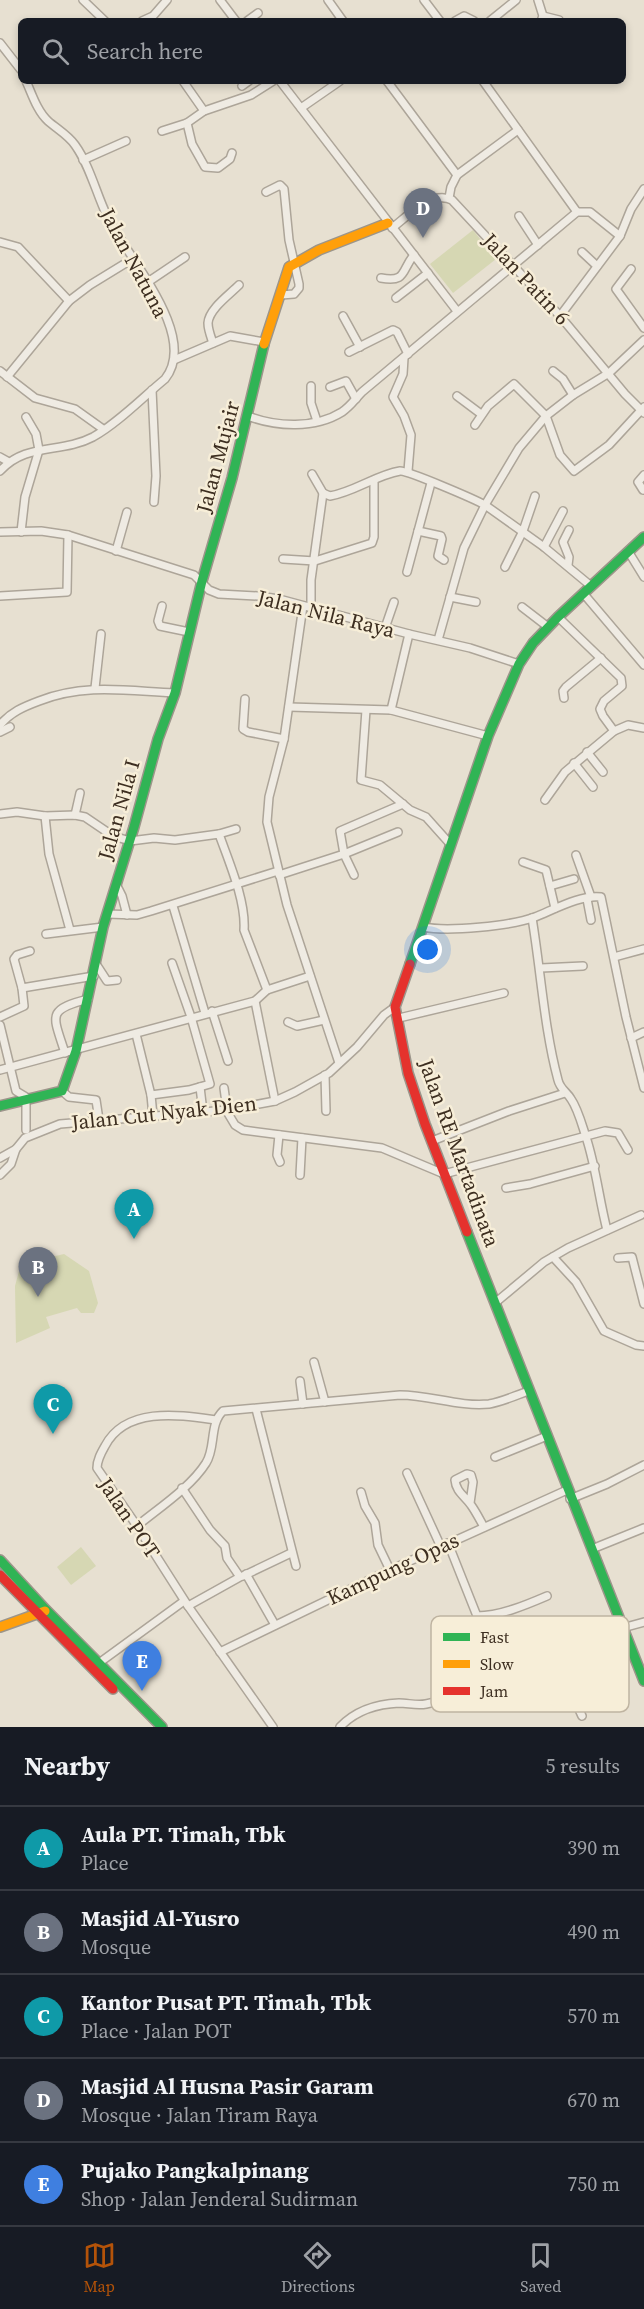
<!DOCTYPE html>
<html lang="en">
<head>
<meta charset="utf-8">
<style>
  :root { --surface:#171b24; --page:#242831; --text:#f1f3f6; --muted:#9ea1a6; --line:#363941; --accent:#b45309 }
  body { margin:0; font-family:"Source Serif 4",serif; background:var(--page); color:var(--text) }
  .you { position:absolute; left:428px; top:950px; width:21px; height:21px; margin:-15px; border:4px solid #fff; border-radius:50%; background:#1a73e8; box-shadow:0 0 0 9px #1a73e833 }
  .badge { display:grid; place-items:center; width:39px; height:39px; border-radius:50%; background:var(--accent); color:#fff; font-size:20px; font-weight:700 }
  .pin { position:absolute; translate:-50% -50px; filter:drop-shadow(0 2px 3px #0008) }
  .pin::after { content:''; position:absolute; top:32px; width:21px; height:18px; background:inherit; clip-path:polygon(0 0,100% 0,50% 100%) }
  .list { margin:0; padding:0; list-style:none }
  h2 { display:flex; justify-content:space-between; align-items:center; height:78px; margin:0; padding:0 24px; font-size:26px }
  h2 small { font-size:20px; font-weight:400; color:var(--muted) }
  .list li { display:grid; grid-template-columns:39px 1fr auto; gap:18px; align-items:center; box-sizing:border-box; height:84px; padding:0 24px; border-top:2px solid var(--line) }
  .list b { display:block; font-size:22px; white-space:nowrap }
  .list p { margin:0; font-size:20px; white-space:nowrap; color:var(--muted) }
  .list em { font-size:20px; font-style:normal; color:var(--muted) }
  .icon { flex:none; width:33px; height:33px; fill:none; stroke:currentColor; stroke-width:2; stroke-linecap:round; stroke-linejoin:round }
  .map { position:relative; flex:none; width:644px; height:1727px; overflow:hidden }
  .search { position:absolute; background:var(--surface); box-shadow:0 3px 9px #0003; left:18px; right:18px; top:18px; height:66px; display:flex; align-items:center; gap:15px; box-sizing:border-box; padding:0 21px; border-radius:9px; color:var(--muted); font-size:22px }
  .sheet { height:498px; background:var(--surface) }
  nav { display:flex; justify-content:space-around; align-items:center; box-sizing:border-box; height:84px; border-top:2px solid var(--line); background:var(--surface); font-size:16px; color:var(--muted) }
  nav a { display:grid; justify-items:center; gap:3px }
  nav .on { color:var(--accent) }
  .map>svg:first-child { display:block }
  .green { fill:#d6d7b3 }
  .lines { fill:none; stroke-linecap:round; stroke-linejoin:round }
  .street-casing { stroke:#ada599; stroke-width:10 }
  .fast-casing { stroke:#9c958a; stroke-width:12 }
  .slow-casing { stroke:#9c958a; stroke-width:12 }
  .jam-casing { stroke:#9c958a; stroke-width:12 }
  .street { stroke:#efebe3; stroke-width:7 }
  .fast { stroke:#30b455; stroke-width:9 }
  .slow { stroke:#ff9f0a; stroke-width:9 }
  .jam { stroke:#e5322d; stroke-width:9 }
  .labels { text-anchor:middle; stroke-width:5; stroke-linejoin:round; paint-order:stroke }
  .street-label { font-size:21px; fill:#3d2e20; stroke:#f7eed8 }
  .key { fill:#f7eed8; stroke:#bfb4a1; stroke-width:1.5 }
  .key-label { font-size:16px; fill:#3d2e20 }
</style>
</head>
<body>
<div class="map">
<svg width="644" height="1727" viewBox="0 0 644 1727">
  <rect width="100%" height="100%" fill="#e7e0d1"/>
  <g class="green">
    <path d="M473,230L496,259L453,293L430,264Z"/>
    <path d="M64,1254L89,1271L98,1303L94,1313H81L77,1308L46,1317L50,1328L16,1343L15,1286L21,1264Z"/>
    <path d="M81,1547L96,1566L71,1585L57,1567Z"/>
  </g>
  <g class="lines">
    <g class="street-casing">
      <g id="street">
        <path d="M83,0L105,21"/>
        <path d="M220,0L236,21"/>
        <path d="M328,0L343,21"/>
        <path d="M424,0L440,21"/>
        <path d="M538,0L543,16L541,21"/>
        <path d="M543,16L559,20"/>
        <path d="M142,21L153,16L167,0"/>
        <path d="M247,21L258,13"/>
        <path d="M455,21L464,16L474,21"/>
        <path d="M490,21L516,0"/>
        <path d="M0,43L21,70"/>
        <path d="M183,81L204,111"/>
        <path d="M280,81L457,311"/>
        <path d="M387,81L457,175"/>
        <path d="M483,81L577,212"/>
        <path d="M242,86L249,81"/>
        <path d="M301,108L340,81"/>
        <path d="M187,123L192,144L205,167L218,168L230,159L232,153"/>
        <path d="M162,131L187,123L204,111L251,95L273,81"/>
        <path d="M83,160L126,141"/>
        <path d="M266,192L280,185L284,189L289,240L299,284V288L294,294L281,295"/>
        <path d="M449,198L451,187L457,175L518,130"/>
        <path d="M519,216L538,245"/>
        <path d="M392,228C408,216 431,190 452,200L560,316L625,394L644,413"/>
        <path d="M0,242L18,247L69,301"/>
        <path d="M582,252L597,266"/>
        <path d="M631,269L616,289L644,328"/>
        <path d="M381,278C407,283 401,270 414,255"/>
        <path d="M148,282L185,257"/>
        <path d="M396,298L428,273"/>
        <path d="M343,316L360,347"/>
        <path d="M560,316L620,236L631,209L644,189"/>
        <path d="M213,343C211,337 208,330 208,323C209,309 229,295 239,285"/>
        <path d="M349,352L393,330L397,332L408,354"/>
        <path d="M404,358L403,374L393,397L404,416L411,435L408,471"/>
        <path d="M174,360L230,336L264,342"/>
        <path d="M0,371L35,398L75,409L103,429"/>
        <path d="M553,371L563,379L573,395"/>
        <path d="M7,377L69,301L90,285L134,258"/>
        <path d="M311,386V403L317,421"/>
        <path d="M330,387L346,381L356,399"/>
        <path d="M152,390L156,476L154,502"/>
        <path d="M457,396L481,414"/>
        <path d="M248,416C276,427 315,429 342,412C351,406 355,399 362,392L577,212H590L620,236"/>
        <path d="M475,425L488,406L514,384L546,416L560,455L574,471L609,445L644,407"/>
        <path d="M0,457L9,462"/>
        <path d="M0,471C26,442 61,454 93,437C118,423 143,397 165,379C200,335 126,256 107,216C96,193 90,166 75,145C68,135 57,129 48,121C37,111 32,94 26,81"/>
        <path d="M312,474L323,493L330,496C354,492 376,475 400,471C407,470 474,499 485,505L519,448L546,416L573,395L609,373L644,340"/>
        <path d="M643,490L638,482L644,475"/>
        <path d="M418,531L441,536L442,539L438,556L444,560"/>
        <path d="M0,532L41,531L68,535L194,575L209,590L219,594L258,596L279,599L409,634L470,648L519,664"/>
        <path d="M21,532L25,497L39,450L36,434L26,417"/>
        <path d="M544,547L563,511"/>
        <path d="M116,551L127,512"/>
        <path d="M628,551L644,577"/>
        <path d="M283,559L315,561L372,543L374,537V481"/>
        <path d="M568,565L569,557L563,542L569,530"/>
        <path d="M505,567L523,531L535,496"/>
        <path d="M407,572L431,483"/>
        <path d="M583,593L644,665"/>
        <path d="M0,596L67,592L68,535"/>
        <path d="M450,597L476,602"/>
        <path d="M162,606L158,621L160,626L189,632"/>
        <path d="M303,606L284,739L269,797L267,822L287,905L339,1063"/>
        <path d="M311,607V580L323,493"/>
        <path d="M522,607L548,627"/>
        <path d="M558,617L621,678L622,686L604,701L600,709L603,716L614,731"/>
        <path d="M385,628L394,602"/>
        <path d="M438,640L464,548L485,505L544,547L591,586"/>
        <path d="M95,688L101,634"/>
        <path d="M564,698L563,691L566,687L601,658"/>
        <path d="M245,699L243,729L248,732L284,739"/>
        <path d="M289,707L391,710L488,736"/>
        <path d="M366,710L361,780L380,785L410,810L426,817L451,845"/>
        <path d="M391,710L409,634"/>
        <path d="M0,725C11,712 23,707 39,701C85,683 127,691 175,693"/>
        <path d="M0,732L10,727"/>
        <path d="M587,752L603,772"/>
        <path d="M574,763L593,787"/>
        <path d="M545,800L565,772L614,731L628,725L644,728"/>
        <path d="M0,814L17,812L45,816L75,815L85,817L113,836L130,841L154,838L175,840L219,834C229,862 246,901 244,930L267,990"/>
        <path d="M75,815L80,793"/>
        <path d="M45,816L49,854L70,930"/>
        <path d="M219,834L236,829"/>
        <path d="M576,855L591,897"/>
        <path d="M523,862L546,870L555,908"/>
        <path d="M279,875L344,854L398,832"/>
        <path d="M354,875L344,854L340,831L403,804"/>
        <path d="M116,884L122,896L127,915"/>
        <path d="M550,886L574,879"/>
        <path d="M587,899L591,920"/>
        <path d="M173,906L205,1013"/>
        <path d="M107,914L137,915L151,911L278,871"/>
        <path d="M532,918C541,972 544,1028 558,1080C560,1089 567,1092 571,1099C578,1109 582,1125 586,1137C596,1167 599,1199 607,1230"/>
        <path d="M423,927C448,932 511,926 535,917C553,910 582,894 601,897L626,1017L644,1088"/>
        <path d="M46,934L103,927"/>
        <path d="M30,951L17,955L14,959L22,988L94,976"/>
        <path d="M614,957L644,949"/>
        <path d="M96,964L107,981L117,980"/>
        <path d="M541,968L583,966"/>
        <path d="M255,1001L275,1101"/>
        <path d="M212,1011L228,1061"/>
        <path d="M0,1017L24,1006L22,988"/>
        <path d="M399,1018L504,993"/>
        <path d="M288,1022L297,1026L324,1020"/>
        <path d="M0,1025L16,1091L26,1097V1130"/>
        <path d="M136,1034L151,1095L153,1116"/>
        <path d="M631,1038L644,1032"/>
        <path d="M65,1053C53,1015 46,1010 88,999"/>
        <path d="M0,1070L255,1001L267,990L310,976"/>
        <path d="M325,1075L326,1111"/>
        <path d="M200,1087L203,1112"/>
        <path d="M224,1088L227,1110"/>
        <path d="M62,1091L69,1097L96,1100L99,1120"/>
        <path d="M151,1095L189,1090L210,1084L191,1017L172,963"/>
        <path d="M226,1110L235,1125L243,1130L382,1148L444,1174L605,1131L618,1133L628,1150"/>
        <path d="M279,1135L277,1155L280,1162"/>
        <path d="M432,1141L509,1111L565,1093"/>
        <path d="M0,1158L16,1149L25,1138L60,1124L227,1110L275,1101L295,1092L329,1073L357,1047L384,1015L395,1007"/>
        <path d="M0,1175L11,1164L16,1149"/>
        <path d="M300,1175L302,1138"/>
        <path d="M506,1188L530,1184L595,1166"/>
        <path d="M553,1257L576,1282L604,1331L636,1345L644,1346"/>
        <path d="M618,1258L632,1257L644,1304"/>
        <path d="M495,1303L544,1262L568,1248L641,1215"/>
        <path d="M314,1362L325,1402"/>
        <path d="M300,1381L303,1404"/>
        <path d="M256,1409L296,1566"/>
        <path d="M216,1420C180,1415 126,1406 105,1446C101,1453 97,1460 97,1468L137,1526L188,1606L273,1727"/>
        <path d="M495,1457L547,1436"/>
        <path d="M407,1473L441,1547"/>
        <path d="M182,1488L210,1530L225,1546L227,1558L240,1577L188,1606"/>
        <path d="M361,1492L365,1506L375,1523L378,1545L390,1570"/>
        <path d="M570,1499L607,1484L644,1465"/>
        <path d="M470,1503L473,1482L471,1475L467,1474L455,1480C456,1492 465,1496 471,1505C476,1512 480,1520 484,1527"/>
        <path d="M137,1526C159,1508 191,1487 206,1463C216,1448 209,1424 223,1411L400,1395C430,1395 459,1407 489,1404C502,1402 516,1395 529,1391"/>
        <path d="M448,1543L477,1616C500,1616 526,1605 547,1596"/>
        <path d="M592,1549L644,1528"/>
        <path d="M246,1574L275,1625"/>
        <path d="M243,1576L291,1553"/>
        <path d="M220,1652L390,1570L567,1490"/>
        <path d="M99,1663L184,1601"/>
        <path d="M582,1716C574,1699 559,1663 565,1646L575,1641L644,1622"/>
        <path d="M340,1727C355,1711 377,1704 399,1703C408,1703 417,1706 426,1704C461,1697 494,1682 526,1668"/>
      </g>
    </g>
    <g class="fast-casing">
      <g id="fast">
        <path d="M410,964L488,736L519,664L533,643L558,617L644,537"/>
        <path d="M0,1106L62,1091L76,1051L103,927L134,827L158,739L175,693L202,581L232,478L264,344"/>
        <path d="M467,1232L644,1681"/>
        <path d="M0,1560L46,1610L162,1727"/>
      </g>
    </g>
    <g class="slow-casing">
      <g id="slow">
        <path d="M264,344L289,267L319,250L388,223"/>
        <path d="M0,1627L45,1611"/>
      </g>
    </g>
    <g class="jam-casing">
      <g id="jam">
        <path d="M410,964L395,1007L408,1073L425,1124L467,1232"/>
        <path d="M0,1575L113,1689"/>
      </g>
    </g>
    <use href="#street" class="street"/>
    <use href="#fast" class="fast"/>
    <use href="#slow" class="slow"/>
    <use href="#jam" class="jam"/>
  </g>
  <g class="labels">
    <g class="street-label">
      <text transform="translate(134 263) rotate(62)" y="7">Jalan Natuna</text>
      <text transform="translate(526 279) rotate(47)" y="7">Jalan Patin 6</text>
      <text transform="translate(218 457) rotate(-75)" y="7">Jalan Mujair</text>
      <text transform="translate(326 614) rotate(14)" y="7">Jalan Nila Raya</text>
      <text transform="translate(119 810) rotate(-74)" y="7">Jalan Nila I</text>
      <text transform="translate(164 1113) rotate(-6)" y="7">Jalan Cut Nyak Dien</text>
      <text transform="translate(459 1153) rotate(70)" y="7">Jalan RE Martadinata</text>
      <text transform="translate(129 1518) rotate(56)" y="7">Jalan POT</text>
      <text transform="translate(393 1569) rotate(-25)" y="7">Kampung Opas</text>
    </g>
  </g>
  <rect x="431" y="1616" width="198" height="96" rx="9" class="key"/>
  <rect x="443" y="1633" width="27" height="8" fill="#30b455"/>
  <rect x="443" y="1660" width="27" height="8" fill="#ff9f0a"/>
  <rect x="443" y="1687" width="27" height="8" fill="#e5322d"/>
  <g class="key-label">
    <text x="480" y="1643">Fast</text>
    <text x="480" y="1670">Slow</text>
    <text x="480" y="1697">Jam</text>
  </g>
</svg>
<div class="you"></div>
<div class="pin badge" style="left:134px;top:1239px;background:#0f9aa8">A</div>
<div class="pin badge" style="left:38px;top:1297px;background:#6b7280">B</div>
<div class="pin badge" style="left:53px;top:1434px;background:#0f9aa8">C</div>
<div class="pin badge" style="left:423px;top:238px;background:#6b7280">D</div>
<div class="pin badge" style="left:142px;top:1691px;background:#3f7fe0">E</div>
<div class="search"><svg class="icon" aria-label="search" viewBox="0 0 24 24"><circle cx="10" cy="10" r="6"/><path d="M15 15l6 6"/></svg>Search here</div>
</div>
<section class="sheet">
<h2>Nearby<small>5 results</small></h2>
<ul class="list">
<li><span class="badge" style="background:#0f9aa8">A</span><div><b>Aula PT. Timah, Tbk</b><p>Place</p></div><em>390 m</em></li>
<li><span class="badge" style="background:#6b7280">B</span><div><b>Masjid Al-Yusro</b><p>Mosque</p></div><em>490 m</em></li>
<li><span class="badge" style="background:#0f9aa8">C</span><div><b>Kantor Pusat PT. Timah, Tbk</b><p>Place · Jalan POT</p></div><em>570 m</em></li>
<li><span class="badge" style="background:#6b7280">D</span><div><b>Masjid Al Husna Pasir Garam</b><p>Mosque · Jalan Tiram Raya</p></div><em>670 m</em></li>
<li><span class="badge" style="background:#3f7fe0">E</span><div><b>Pujako Pangkalpinang</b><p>Shop · Jalan Jenderal Sudirman</p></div><em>750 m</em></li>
</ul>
</section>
<nav>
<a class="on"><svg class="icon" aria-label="map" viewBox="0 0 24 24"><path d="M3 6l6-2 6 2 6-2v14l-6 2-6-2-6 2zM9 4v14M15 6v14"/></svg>Map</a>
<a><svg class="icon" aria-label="directions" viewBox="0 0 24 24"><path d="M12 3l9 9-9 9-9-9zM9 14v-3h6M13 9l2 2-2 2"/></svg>Directions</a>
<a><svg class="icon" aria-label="saved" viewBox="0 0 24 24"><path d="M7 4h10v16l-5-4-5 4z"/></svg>Saved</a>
</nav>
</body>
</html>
